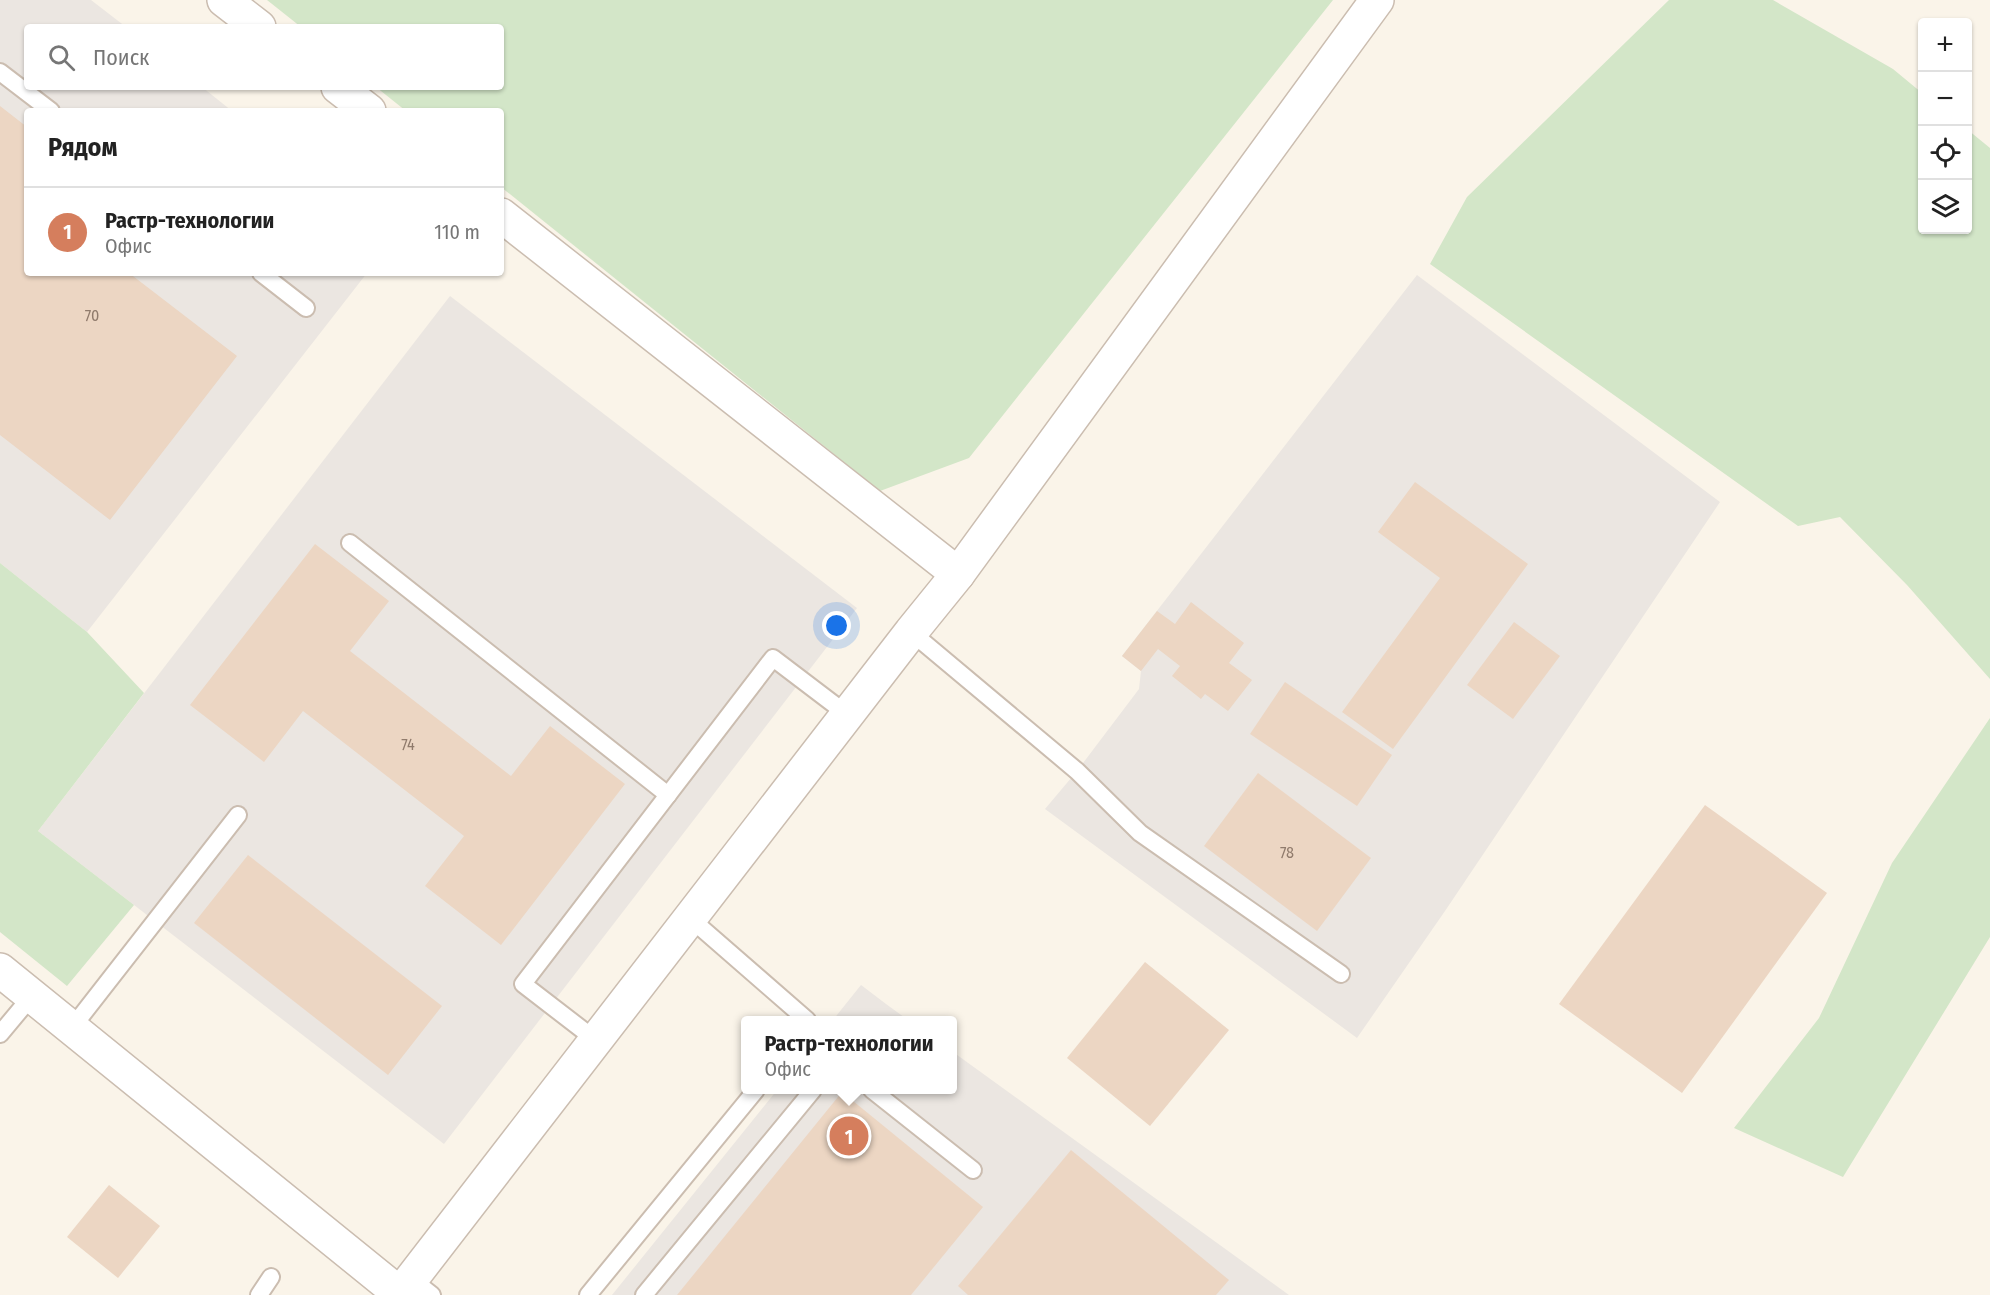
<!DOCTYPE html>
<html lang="ru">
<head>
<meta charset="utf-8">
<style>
  :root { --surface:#fff; --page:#f2f2f2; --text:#222; --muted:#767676; --line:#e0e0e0; --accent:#d57e5d }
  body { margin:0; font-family:"Fira Sans Condensed",sans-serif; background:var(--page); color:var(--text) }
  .controls { position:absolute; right:18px; top:18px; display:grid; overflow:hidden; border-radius:6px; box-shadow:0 2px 4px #0004 }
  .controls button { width:54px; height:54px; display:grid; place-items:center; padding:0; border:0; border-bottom:2px solid var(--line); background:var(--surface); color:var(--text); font:30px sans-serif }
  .you { position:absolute; left:837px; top:626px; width:21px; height:21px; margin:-15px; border:4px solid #fff; border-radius:50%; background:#1a73e8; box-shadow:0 0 0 9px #1a73e833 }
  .badge { display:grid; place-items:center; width:39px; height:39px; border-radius:50%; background:var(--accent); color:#fff; font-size:20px; font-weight:700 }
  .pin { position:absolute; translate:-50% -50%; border:3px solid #fff; box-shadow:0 2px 6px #0006 }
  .popup { position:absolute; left:741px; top:1016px; width:216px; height:78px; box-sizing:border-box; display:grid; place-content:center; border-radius:6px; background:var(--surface); filter:drop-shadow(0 2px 4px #0005); font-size:20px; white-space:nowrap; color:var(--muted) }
  .popup b { font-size:22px; color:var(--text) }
  .popup::after { content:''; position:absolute; left:50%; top:100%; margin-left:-12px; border:12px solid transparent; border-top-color:var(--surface) }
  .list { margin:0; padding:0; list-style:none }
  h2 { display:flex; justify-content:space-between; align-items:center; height:78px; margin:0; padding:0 24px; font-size:26px }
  h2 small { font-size:20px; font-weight:400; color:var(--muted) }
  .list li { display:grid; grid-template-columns:39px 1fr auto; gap:18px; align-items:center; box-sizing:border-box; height:90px; padding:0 24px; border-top:2px solid var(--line) }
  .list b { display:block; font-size:22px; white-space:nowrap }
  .list p { margin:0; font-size:20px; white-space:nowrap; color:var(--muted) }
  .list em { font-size:20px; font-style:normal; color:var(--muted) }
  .icon { flex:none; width:33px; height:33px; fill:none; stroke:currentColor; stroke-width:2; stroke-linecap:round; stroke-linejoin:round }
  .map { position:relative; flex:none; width:1990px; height:1295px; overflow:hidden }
  .search { position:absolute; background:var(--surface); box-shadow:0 2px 4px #0004; left:24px; top:24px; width:480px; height:66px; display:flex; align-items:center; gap:15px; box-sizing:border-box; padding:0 21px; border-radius:6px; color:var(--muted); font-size:22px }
  .panel { position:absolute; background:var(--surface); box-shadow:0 2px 4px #0004; left:24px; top:108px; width:480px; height:168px; border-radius:6px }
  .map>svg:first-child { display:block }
  .industrial { fill:#ebe6e1 }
  .green { fill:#d3e6c8 }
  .building { fill:#ecd6c3 }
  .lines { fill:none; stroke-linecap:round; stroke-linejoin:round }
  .lane-casing { stroke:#cbbdb0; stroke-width:20 }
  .street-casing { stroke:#cbbdb0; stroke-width:36 }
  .lane { stroke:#fff; stroke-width:16 }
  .street { stroke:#fff; stroke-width:33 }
  .labels { text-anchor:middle; stroke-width:4.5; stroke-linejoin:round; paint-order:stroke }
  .number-label { font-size:16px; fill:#907b6c }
</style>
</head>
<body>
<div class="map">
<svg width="1990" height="1295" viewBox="0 0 1990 1295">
  <rect width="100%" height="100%" fill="#faf4e9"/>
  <g class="industrial">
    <path d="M0,0H91L126,27H27V87H202L232,111H27V273H367L87,632L0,563Z"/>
    <path d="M1417,275L1720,502L1445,911L1357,1038L1045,809L1077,771L1139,689L1141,671L1122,656Z"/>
    <path d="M450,296L857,608L444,1144L38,831Z"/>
    <path d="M861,985L886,1004L908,1020H833Z"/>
    <path d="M953,1052L1289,1295H612L777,1090H952Z"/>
  </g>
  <g class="green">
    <path d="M267,0H1333L969,458L880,491L501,187V111H406L376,87H501V27H301Z"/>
    <path d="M1669,0H1773L1893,69L1922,93V230H1968V130L1990,148V679L1907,585L1840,517L1798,526L1430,264L1467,197Z"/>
    <path d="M0,563L87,632L144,693L38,831L134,905L67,986L0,932Z"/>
    <path d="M1990,718V937L1843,1177L1734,1128L1819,1018L1892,863Z"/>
  </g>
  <g class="building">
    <path d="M0,106L27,127V273H129L237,356L110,520L0,435Z"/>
    <path d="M1415,482L1528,564L1393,749L1342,712L1440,578L1378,532Z"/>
    <path d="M315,544L389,601L350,651L511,776L550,726L625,784L501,945L425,886L464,836L303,711L264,762L190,705Z"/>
    <path d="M1191,602L1244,643L1229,663L1252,680L1228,711L1205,694L1201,699L1172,676L1180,666L1158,649L1141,671L1122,656L1157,611L1175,624Z"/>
    <path d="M1514,622L1560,656L1513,719L1467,685Z"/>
    <path d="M1285,682L1392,755L1357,806L1250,734Z"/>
    <path d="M1258,773L1371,858L1317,931L1204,846Z"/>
    <path d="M1705,805L1827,893L1682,1093L1559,1004Z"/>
    <path d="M248,855L442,1006L388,1075L194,923Z"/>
    <path d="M1145,962L1229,1030L1150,1126L1067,1058Z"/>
    <path d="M842,1092L983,1207L911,1295H677Z"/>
    <path d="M1071,1150L1229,1280L1216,1295H968L958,1286Z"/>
    <path d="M109,1185L160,1226L118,1278L67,1237Z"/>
  </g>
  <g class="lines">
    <g class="lane-casing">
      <g id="lane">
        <path d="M0,72L51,111"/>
        <path d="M261,273L306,308"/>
        <path d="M350,543L668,795"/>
        <path d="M911,632L1077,771L1140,833L1341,974"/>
        <path d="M691,919L807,1020"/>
        <path d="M71,1029L238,815"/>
        <path d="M0,1034L31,997"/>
        <path d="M597,1041L523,984L773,658L848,715"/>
        <path d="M872,1090L973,1170"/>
        <path d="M413,1280L432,1295"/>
        <path d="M259,1295L271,1277"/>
        <path d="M588,1295L756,1090"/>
        <path d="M644,1295L813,1090"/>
      </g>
    </g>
    <g class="street-casing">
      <g id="street">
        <path d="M224,0L259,27"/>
        <path d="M338,87L369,111"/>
        <path d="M501,215L958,574"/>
        <path d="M0,970L400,1294"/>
        <path d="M399,1295L911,632L958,574L1377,0"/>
      </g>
    </g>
    <use href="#lane" class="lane"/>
    <use href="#street" class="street"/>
  </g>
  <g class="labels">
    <g class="number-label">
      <text x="92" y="321">70</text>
      <text x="408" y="750">74</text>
      <text x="1287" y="858">78</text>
    </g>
  </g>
</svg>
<div class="controls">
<button>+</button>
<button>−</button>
<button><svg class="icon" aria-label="locate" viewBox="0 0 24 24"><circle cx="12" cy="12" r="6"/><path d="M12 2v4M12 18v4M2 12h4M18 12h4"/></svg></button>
<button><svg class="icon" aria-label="layers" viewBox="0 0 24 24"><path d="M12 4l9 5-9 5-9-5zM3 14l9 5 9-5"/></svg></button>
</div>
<div class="you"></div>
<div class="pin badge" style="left:849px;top:1136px">1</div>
<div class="popup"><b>Растр-технологии</b>Офис</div>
<div class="search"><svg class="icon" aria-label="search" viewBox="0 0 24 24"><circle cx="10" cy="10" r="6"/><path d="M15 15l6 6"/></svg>Поиск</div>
<section class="panel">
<h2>Рядом<small></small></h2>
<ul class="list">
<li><span class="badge">1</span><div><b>Растр-технологии</b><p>Офис</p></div><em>110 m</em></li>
</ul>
</section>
</div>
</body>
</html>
